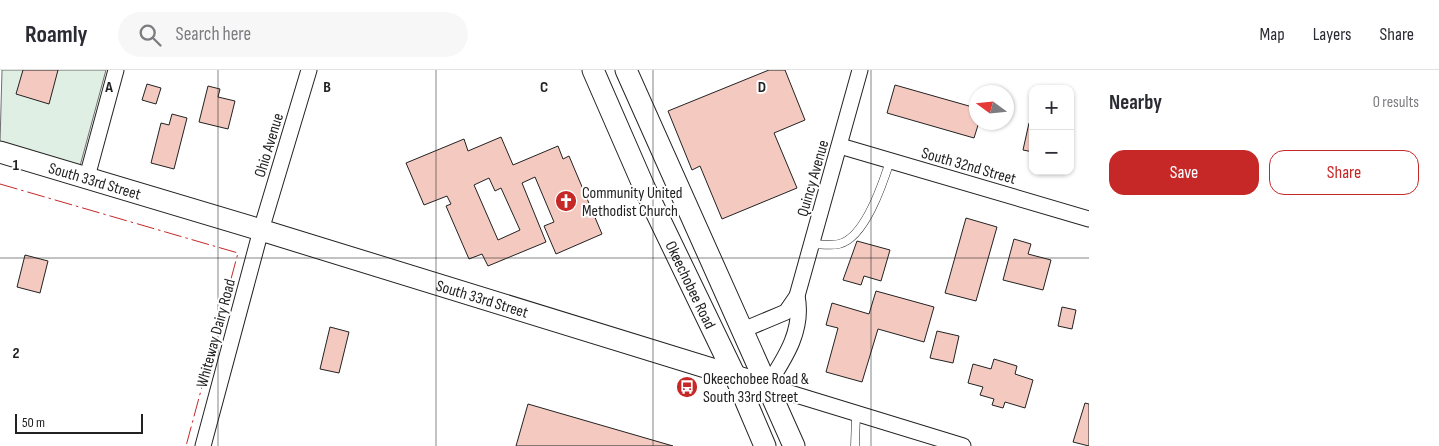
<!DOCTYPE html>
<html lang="en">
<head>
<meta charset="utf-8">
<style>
  :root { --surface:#fff; --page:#f7f7f7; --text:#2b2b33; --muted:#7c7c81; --line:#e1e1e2; --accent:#c62828 }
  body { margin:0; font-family:"Sofia Sans Condensed",sans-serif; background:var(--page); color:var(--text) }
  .controls { position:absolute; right:15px; top:15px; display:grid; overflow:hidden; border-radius:10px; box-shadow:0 1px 4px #0004 }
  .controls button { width:45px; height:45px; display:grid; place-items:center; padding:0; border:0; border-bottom:1px solid var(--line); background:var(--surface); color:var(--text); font:25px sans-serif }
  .compass { position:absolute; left:969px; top:15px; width:45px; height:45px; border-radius:50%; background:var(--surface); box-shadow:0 1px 4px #0004; rotate:285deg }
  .scale { position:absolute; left:15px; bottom:12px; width:128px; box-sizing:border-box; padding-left:5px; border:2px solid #222; border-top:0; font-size:14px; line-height:18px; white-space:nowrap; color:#222; -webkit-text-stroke:4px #fff; paint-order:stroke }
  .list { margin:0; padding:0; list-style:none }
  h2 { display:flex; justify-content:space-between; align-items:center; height:65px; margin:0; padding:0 20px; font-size:21px }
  h2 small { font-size:16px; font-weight:400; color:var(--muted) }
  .actions { display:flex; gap:10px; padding:15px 20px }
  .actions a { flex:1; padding:11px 0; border:1px solid var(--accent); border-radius:15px; text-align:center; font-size:18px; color:var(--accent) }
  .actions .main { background:var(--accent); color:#fff }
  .icon { flex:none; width:28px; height:28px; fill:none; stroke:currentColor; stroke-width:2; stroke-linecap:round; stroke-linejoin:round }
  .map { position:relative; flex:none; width:1089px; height:376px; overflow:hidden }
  header { display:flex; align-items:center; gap:30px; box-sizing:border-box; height:70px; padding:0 25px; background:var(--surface); border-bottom:1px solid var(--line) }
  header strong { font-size:24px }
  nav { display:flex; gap:28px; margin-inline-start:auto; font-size:18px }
  .search { width:350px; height:45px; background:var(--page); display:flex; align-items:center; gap:12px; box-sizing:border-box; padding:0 18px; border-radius:28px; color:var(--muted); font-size:19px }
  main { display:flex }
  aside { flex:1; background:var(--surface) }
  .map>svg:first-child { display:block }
  .green { fill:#e0efe3; stroke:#6f6f6f }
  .building { fill:#f3c9c0; stroke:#222; fill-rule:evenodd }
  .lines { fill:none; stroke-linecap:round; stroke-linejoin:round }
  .lane-casing { stroke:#222; stroke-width:9 }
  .street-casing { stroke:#222; stroke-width:17 }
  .secondary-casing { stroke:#222; stroke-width:23 }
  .lane { stroke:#fff; stroke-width:8 }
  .street { stroke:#fff; stroke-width:15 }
  .secondary { stroke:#fff; stroke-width:21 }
  .power { stroke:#c62828; stroke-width:1; stroke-dasharray:18 4 2.5 4; stroke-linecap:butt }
  .grid { fill:none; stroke:#222; stroke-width:1; stroke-opacity:0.55 }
  .labels { text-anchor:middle; stroke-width:4; stroke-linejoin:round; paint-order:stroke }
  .street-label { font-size:16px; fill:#222; stroke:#fff }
  .poi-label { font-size:16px; fill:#222; stroke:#fff; text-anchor:start }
  .grid-label { font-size:16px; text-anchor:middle; font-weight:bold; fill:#222; stroke:#fff; stroke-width:4; stroke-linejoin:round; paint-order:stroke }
</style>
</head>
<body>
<header>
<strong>Roamly</strong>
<div class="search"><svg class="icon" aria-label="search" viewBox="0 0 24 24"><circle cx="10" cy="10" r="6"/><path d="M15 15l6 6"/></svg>Search here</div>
<nav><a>Map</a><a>Layers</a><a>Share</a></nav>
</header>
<main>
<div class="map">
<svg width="1089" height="376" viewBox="0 0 1089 376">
  <rect width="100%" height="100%" fill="#fff"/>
  <path class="green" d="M2,0H106L80,96L0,73Z"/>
  <g class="building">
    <path d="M23,0H58L49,34L16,24Z"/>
    <path d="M769,0H785L805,50L774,63L797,118L722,149L700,96L692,100L668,41Z"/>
    <path d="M147,14L161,18L156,34L142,30Z"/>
    <path d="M895,15L976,38V52H979L974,68L887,43Z"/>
    <path d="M208,16L220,19L218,27L235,31L228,59L199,52Z"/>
    <path d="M172,44L187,48L174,99L151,93L161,53L169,55Z"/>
    <path d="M1029,53L1033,54V82L1023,80Z"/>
    <path d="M501,67L513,95L558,76L563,89L569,86L602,164L556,184L544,156L554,152L535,107L522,113L546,172L488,196L482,184L469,189L446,136L451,134L447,126L424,135L406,93L464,69L468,81ZM489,108L495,121L501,118L520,160L498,170L474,115Z"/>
    <path d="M966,148L997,157L976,231L945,223Z"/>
    <path d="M1014,169L1031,174L1028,184L1051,190L1043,220L1003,210Z"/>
    <path d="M857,171L890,180L881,211L864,206L861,215L843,210Z"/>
    <path d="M25,185L48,191L40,223L17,217Z"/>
    <path d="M876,221L934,237L924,272L878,259L862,312L826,302L838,258L826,255L832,233L869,244Z"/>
    <path d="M1062,237L1076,240L1072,259L1058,256Z"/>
    <path d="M330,257L349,262L339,303L320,299Z"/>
    <path d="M937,261L959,266L953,293L930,288Z"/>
    <path d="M994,289L1017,296L1015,304L1033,310L1025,338L1005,332L1003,338L992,335L994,329L980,325L983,317L968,313L973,294L991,299Z"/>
    <path d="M1085,333L1089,334V376L1073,372Z"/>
    <path d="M528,334L673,376H516Z"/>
  </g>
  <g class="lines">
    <g class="lane-casing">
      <g id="lane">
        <path d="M812,174C820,174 831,176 839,174C865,168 883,113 890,91"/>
        <path d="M855,376L856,344"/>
      </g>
    </g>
    <g class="street-casing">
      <g id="street">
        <path d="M840,76L1089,149"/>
        <path d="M87,107L116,0"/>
        <path d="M797,226C804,260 785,288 767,316L963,376"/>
        <path d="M743,260L786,242L797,226L860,0"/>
        <path d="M203,376L261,160L309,0"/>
      </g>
    </g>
    <g class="secondary-casing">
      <g id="secondary">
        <path id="s1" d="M593,0L644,117L736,308L765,376"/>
        <path d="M626,0L794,376"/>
        <path id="s2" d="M0,82L261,160L767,316"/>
      </g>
    </g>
    <use href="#lane" class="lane"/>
    <use href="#street" class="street"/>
    <use href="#secondary" class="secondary"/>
    <path class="power" d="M0,114L238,183L186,376"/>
  </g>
  <path class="grid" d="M218,0V376M436,0V376M653,0V376M871,0V376M0,188H1089"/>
  <defs>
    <g id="church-disc" transform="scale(1.125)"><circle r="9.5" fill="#c62828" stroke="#fff"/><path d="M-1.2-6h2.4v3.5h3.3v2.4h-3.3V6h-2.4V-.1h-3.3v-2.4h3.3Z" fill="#fff"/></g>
    <g id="bus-disc" transform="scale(1.125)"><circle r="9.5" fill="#c62828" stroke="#fff"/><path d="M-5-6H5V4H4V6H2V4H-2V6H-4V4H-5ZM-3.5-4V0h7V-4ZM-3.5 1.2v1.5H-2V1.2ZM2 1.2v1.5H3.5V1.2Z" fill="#fff"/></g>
  </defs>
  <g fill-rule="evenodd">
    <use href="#church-disc" x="566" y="131"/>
    <use href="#bus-disc" x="687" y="317"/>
  </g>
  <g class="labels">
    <g class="street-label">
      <text transform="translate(268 75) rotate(-73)" y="6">Ohio Avenue</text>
      <text transform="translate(969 95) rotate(16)" y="6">South 32nd Street</text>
      <text transform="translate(812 108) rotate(-74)" y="6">Quincy Avenue</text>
      <text dy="6" stroke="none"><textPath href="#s2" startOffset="99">South 33rd Street</textPath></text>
      <text dy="6" stroke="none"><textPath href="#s1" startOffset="236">Okeechobee Road</textPath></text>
      <text dy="6" stroke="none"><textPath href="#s2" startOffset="504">South 33rd Street</textPath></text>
      <text transform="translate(215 263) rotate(-75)" y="6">Whiteway Dairy Road</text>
    </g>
    <g class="poi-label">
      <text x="582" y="128">Community United<tspan x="582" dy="18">Methodist Church</tspan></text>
      <text x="703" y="314">Okeechobee Road &amp;<tspan x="703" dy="18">South 33rd Street</tspan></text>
    </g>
  </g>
  <g class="grid-label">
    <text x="109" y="22">A</text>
    <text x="327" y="22">B</text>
    <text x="544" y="22">C</text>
    <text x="762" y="22">D</text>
    <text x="16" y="100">1</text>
    <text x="16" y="288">2</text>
  </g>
</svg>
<div class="controls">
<button>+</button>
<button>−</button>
</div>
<svg class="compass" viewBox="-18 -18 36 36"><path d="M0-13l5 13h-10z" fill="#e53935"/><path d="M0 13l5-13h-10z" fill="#7c7c81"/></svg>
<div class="scale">50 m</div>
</div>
<aside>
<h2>Nearby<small>0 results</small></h2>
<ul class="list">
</ul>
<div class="actions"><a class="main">Save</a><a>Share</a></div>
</aside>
</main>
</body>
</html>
